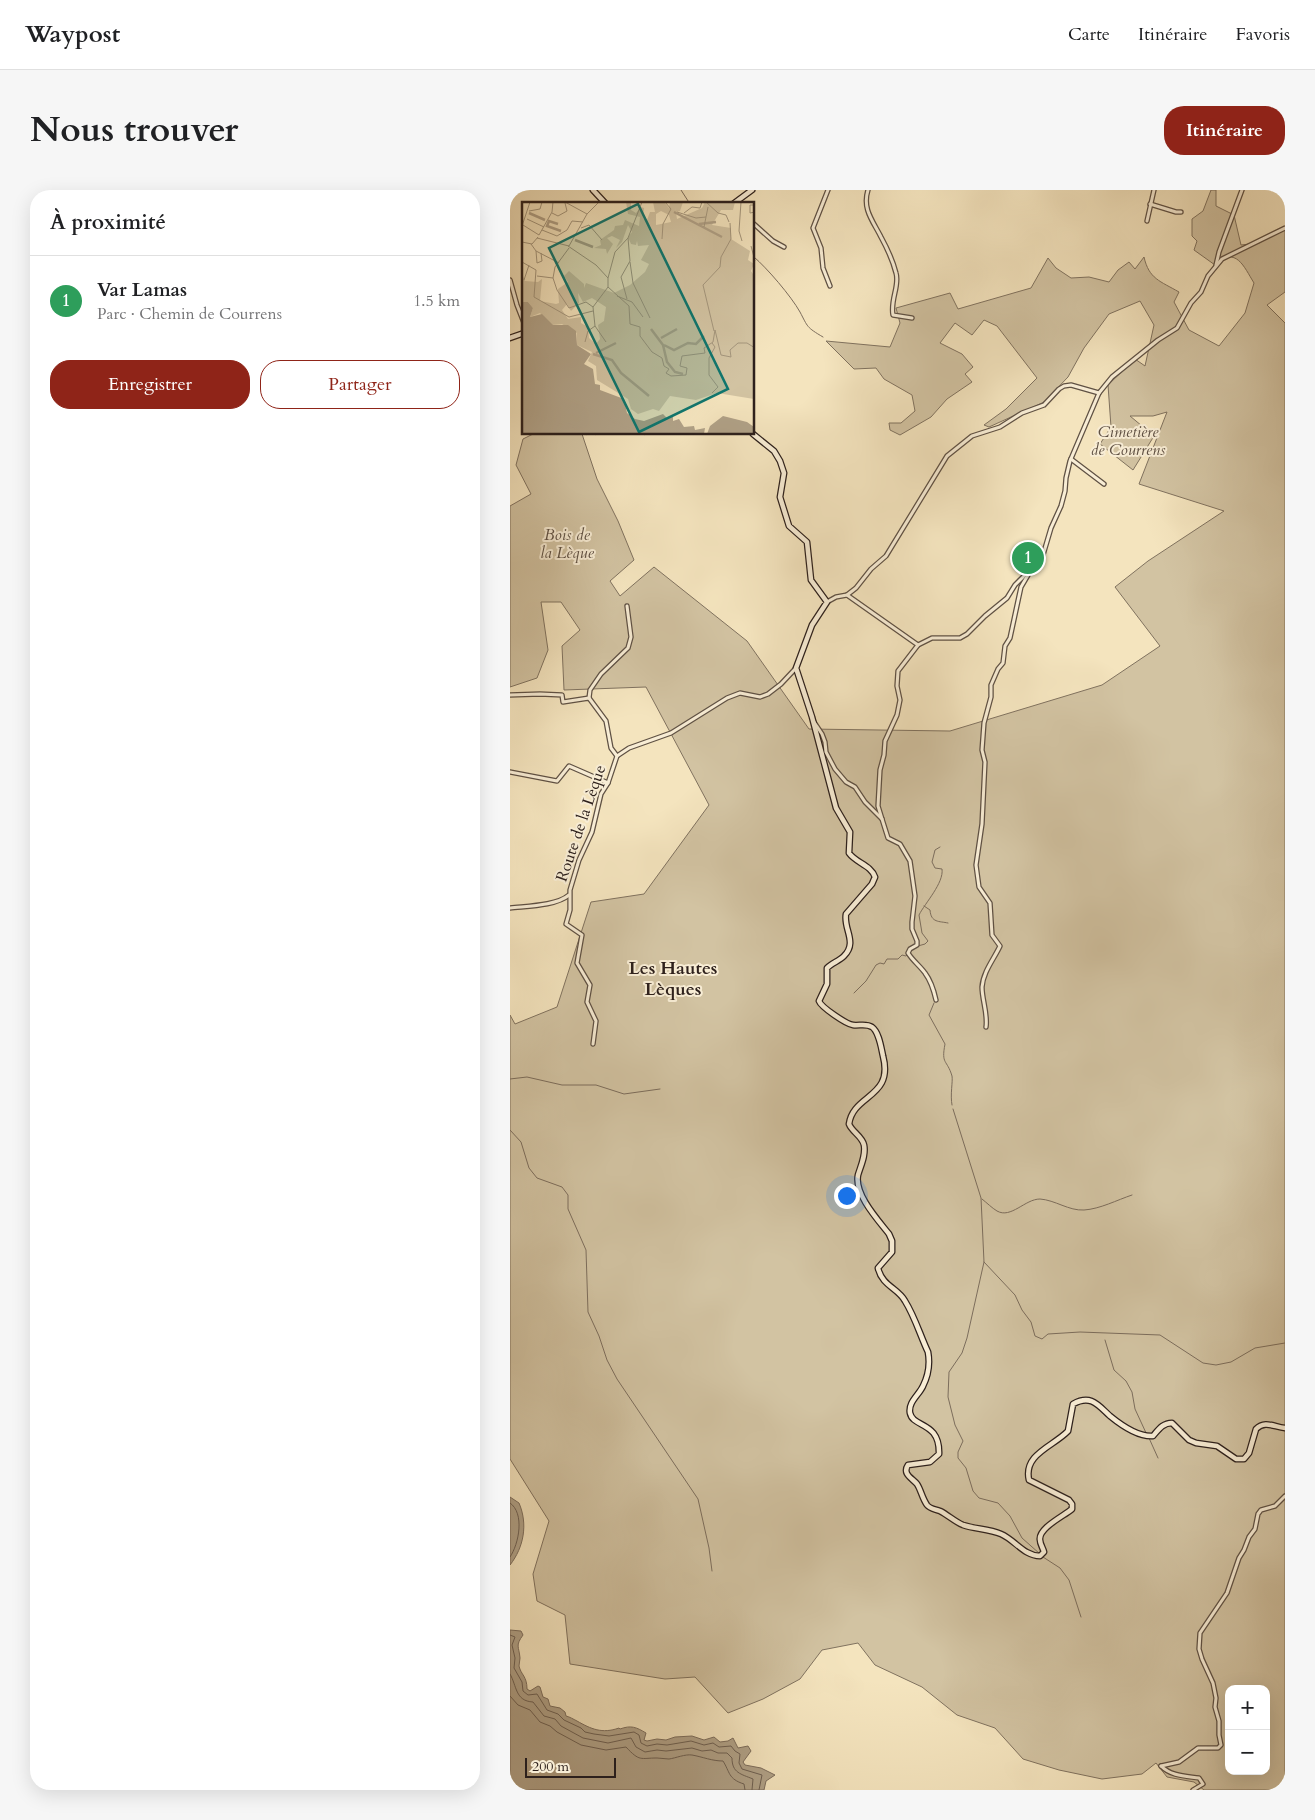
<!DOCTYPE html>
<html lang="fr">
<head>
<meta charset="utf-8">
<style>
  :root { --surface:#fff; --page:#f6f6f6; --text:#202124; --muted:#757577; --line:#e0e0e0; --accent:#8f2418 }
  body { margin:0; font-family:Cardo,serif; background:var(--page); color:var(--text) }
  .controls { position:absolute; right:15px; bottom:15px; display:grid; overflow:hidden; border-radius:10px; box-shadow:0 5px 20px #0002 }
  .controls button { width:45px; height:45px; display:grid; place-items:center; padding:0; border:0; border-bottom:1px solid var(--line); background:var(--surface); color:var(--text); font:25px sans-serif }
  .scale { position:absolute; left:15px; bottom:12px; width:91px; box-sizing:border-box; padding-left:5px; border:2px solid #2d201c; border-top:0; font-size:14px; line-height:18px; white-space:nowrap; color:#2d201c; -webkit-text-stroke:4px #f8edd5; paint-order:stroke }
  .you { position:absolute; left:336px; top:1005px; width:18px; height:18px; margin:-12px; border:4px solid #fff; border-radius:50%; background:#1a73e8; box-shadow:0 0 0 8px #1a73e833 }
  .badge { display:grid; place-items:center; width:32px; height:32px; border-radius:50%; background:var(--accent); color:#fff; font-size:16px; font-weight:700 }
  .pin { position:absolute; translate:-50% -50%; border:2px solid #fff; box-shadow:0 1px 5px #0006 }
  .list { margin:0; padding:0; list-style:none }
  h2 { display:flex; justify-content:space-between; align-items:center; height:65px; margin:0; padding:0 20px; font-size:21px }
  h2 small { font-size:16px; font-weight:400; color:var(--muted) }
  .list li { display:grid; grid-template-columns:32px 1fr auto; gap:15px; align-items:center; box-sizing:border-box; height:90px; padding:0 20px; border-top:1px solid var(--line) }
  .list b { display:block; font-size:19px; white-space:nowrap }
  .list p { margin:0; font-size:16px; white-space:nowrap; color:var(--muted) }
  .list em { font-size:16px; font-style:normal; color:var(--muted) }
  .actions { display:flex; gap:10px; padding:15px 20px }
  .actions a { flex:1; padding:11px 0; border:1px solid var(--accent); border-radius:20px; text-align:center; font-size:18px; color:var(--accent) }
  .actions .main { background:var(--accent); color:#fff }
  .map { position:relative; flex:none; width:775px; height:1600px; overflow:hidden; border-radius:20px }
  header { display:flex; align-items:center; gap:30px; box-sizing:border-box; height:70px; padding:0 25px; background:var(--surface); border-bottom:1px solid var(--line) }
  header strong { font-size:24px }
  nav { display:flex; gap:28px; margin-inline-start:auto; font-size:18px }
  .intro { display:flex; align-items:center; justify-content:space-between; box-sizing:border-box; height:120px; padding:0 30px }
  h1 { margin:0; font-size:35px }
  .button { padding:12px 22px; border-radius:20px; background:var(--accent); color:#fff; font-size:18px; font-weight:700 }
  main { display:flex; gap:30px; padding:0 30px }
  aside { flex:1; background:var(--surface); border-radius:20px; box-shadow:0 5px 20px #0002 }
  .map>svg:first-child { display:block }
  .green { fill:#d2c3a2; stroke:#80725f; fill-rule:evenodd }
  .water { fill:#b0a187; stroke:#7c6d5c }
  .lines { fill:none; stroke-linecap:round; stroke-linejoin:round }
  .shore { stroke:#6e6052; stroke-width:1 }
  .stream { stroke:#7c6d5c; stroke-width:1 }
  .street-casing { stroke:#5f5144; stroke-width:5.5 }
  .secondary-casing { stroke:#2d201c; stroke-width:7 }
  .street { stroke:#f8edd5; stroke-width:3 }
  .secondary { stroke:#f8edd5; stroke-width:4.5 }
  .labels { text-anchor:middle; stroke-width:4; stroke-linejoin:round; paint-order:stroke }
  .park-label { font-size:16px; font-style:italic; fill:#5f5144; stroke:#f8edd5 }
  .street-label { font-size:16px; fill:#2d201c; stroke:#f8edd5 }
  .neighbourhood-label { font-size:18px; font-weight:bold; fill:#2d201c; stroke:#f8edd5 }
  .inset-river { fill:none; stroke:#b0a187; stroke-width:2.5 }
  .inset-road { fill:none; stroke:#a4967d; stroke-width:1 }
  .view { fill:#0f766e; fill-opacity:0.15; stroke:#0f766e; stroke-width:2.5 }
  .inset-edge { fill:none; stroke:#2d201c; stroke-width:2.5 }
</style>
</head>
<body>
<header>
<strong>Waypost</strong>
<nav><a>Carte</a><a>Itinéraire</a><a>Favoris</a></nav>
</header>
<div class="intro"><h1>Nous trouver</h1><a class="button">Itinéraire</a></div>
<main>
<aside>
<h2>À proximité<small></small></h2>
<ul class="list">
<li><span class="badge" style="background:#2e9e5b">1</span><div><b>Var Lamas</b><p>Parc · Chemin de Courrens</p></div><em>1.5 km</em></li>
</ul>
<div class="actions"><a class="main">Enregistrer</a><a>Partager</a></div>
</aside>
<div class="map">
<svg width="775" height="1600" viewBox="0 0 775 1600">
  <rect width="100%" height="100%" fill="#f4e4be"/>
  <filter id="stains"><feTurbulence type="fractalNoise" baseFrequency=".004" numOctaves="4"/><feColorMatrix values="0 0 0 0 .2 0 0 0 0 .09 0 0 0 0 .02 0 0 0 .5 -.17"/></filter>
  <radialGradient id="worn" r=".72"><stop offset=".6" stop-color="#630" stop-opacity="0"/><stop offset="1" stop-color="#630" stop-opacity=".3"/></radialGradient>
  <path class="green" d="M701,0H706V16L724,25L731,55L749,53L775,38V102L757,115L775,133V1600H694L684,1592L657,1587L646,1573L632,1584L592,1589L549,1580L513,1569L485,1538L447,1525L412,1497L365,1475L348,1453L312,1460L290,1489L253,1509L218,1523L185,1487L155,1489L60,1474L55,1425L27,1411L23,1384L39,1331L0,1269V825L5,834L47,817L81,712L134,704L199,615L136,497L54,500L52,456L70,440L51,412H31L38,460L27,488L0,497V316L21,304L6,275L13,249L23,244H72L87,289L108,331L124,370L100,391L110,406L144,377L237,451L299,539L440,541L592,495L650,456L605,397L638,371L714,321L629,294L657,222L643,226H620L644,246L623,280L590,254L601,237L598,195L625,169L635,176L644,135L630,111L599,124L574,158L558,187L534,212L479,237L474,235L496,219L527,188L487,136L474,130L462,145L445,133L430,153L452,164L463,177L455,184L462,192L437,209L421,227L390,245L380,240L379,233H391L405,221L402,205L374,189L366,178L344,179L316,151L380,157L390,133L386,118L440,103L448,119L521,98L538,68L546,78L561,88L579,87L599,92L608,80L619,72L625,79L634,67C639,89 650,91 669,102L664,112L679,140L709,156L735,123L744,93C734,77 726,55 705,75L684,60L687,51L682,46V29L693,21ZM719,1499H756V1581H719Z"/>
  <g class="water">
    <path d="M0,1307L9,1313C18,1334 14,1357 0,1375Z"/>
    <path d="M0,1440L11,1441L13,1445C5,1456 9,1456 10,1468C10,1471 9,1473 9,1476C11,1485 17,1486 17,1499L20,1501L28,1496L30,1497L33,1507L38,1509L40,1516L50,1518L55,1522L56,1526C60,1527 63,1529 67,1531C81,1539 92,1544 109,1538L110,1539C121,1535 126,1537 136,1543L134,1550L137,1551L147,1549L156,1550L165,1547L182,1546L194,1550L204,1547L210,1552L218,1551L223,1548L228,1558L238,1556L241,1561L233,1572L235,1575L251,1578L265,1585L256,1591L254,1600H0Z"/>
  </g>
  <g class="lines">
    <g class="shore">
      <path d="M0,1313C15,1323 9,1354 0,1367"/>
      <path d="M0,1445L5,1447L2,1455L5,1468L4,1478L12,1492L13,1501L18,1505L27,1504L37,1520L48,1524L54,1530L71,1538L75,1542L84,1544L99,1546L124,1542L129,1545L131,1553L137,1556L147,1554L157,1555L181,1551L194,1555L203,1553L209,1557L221,1556L225,1561L230,1564L229,1573L232,1579L252,1585L249,1600"/>
      <path d="M0,1484C7,1496 5,1511 23,1512L34,1526L45,1529L51,1536L73,1548L98,1553L121,1548L126,1557L135,1562L147,1560L156,1561L182,1558L192,1561L201,1560L208,1563H217L222,1568C222,1583 231,1584 243,1589L242,1600"/>
      <path d="M0,1506L8,1515L20,1520L30,1532L40,1536L47,1542L71,1555L96,1560L116,1557C130,1572 130,1568 147,1568C151,1568 155,1569 159,1569C166,1568 175,1564 182,1565C193,1567 202,1571 213,1571C220,1582 218,1589 234,1594L235,1600"/>
    </g>
    <g class="stream">
      <path d="M171,0L180,14"/>
      <path d="M244,67C257,78 281,106 290,122C298,137 296,137 313,147"/>
      <path d="M414,716L420,720C421,733 429,731 438,733"/>
      <path d="M408,756L415,754L418,751L412,743L409,725C415,713 434,693 432,679L425,678L422,672L425,660L430,657"/>
      <path d="M344,803L356,791L366,775L370,773L374,774L377,769H388L392,765L396,766L398,764"/>
      <path d="M424,813L419,825L435,854C431,875 437,869 442,886C443,891 440,905 442,915"/>
      <path d="M0,889L17,887L52,895H86L114,904L150,899"/>
      <path d="M443,919L471,1008L474,1072L457,1148L452,1163L439,1182L438,1207L445,1235L453,1251L448,1262V1268L456,1278L463,1301L469,1308L488,1313L500,1326L512,1348L530,1364"/>
      <path d="M0,940L11,952L19,978L27,988L52,997L58,1005V1019L76,1060L78,1122L89,1146L97,1170L107,1189L188,1309L199,1358L202,1381"/>
      <path d="M472,1009C477,1013 482,1018 487,1021C501,1029 515,1009 530,1009C545,1010 559,1021 574,1020C590,1019 607,1010 622,1005"/>
      <path d="M474,1072L505,1105L512,1120L521,1132L525,1146L532,1149L538,1144L570,1142L650,1145L693,1173L706,1175L721,1172L745,1158L775,1153"/>
      <path d="M595,1150L604,1180L616,1191L622,1202L625,1219L637,1245"/>
      <path d="M639,1248L648,1268"/>
      <path d="M533,1367L550,1378L559,1390L571,1427"/>
    </g>
    <g class="street-casing">
      <g id="street">
        <path d="M318,0L303,38L311,58L313,78L320,96"/>
        <path d="M358,0C352,19 363,31 371,47C377,58 383,71 386,83C390,95 380,110 383,125L402,128"/>
        <path d="M640,14L666,22H671"/>
        <path d="M637,31L644,0"/>
        <path d="M244,34L263,51L274,57"/>
        <path d="M706,75L709,62L732,0"/>
        <path d="M0,90L7,115L14,133"/>
        <path d="M561,269L594,294"/>
        <path d="M337,405L408,455"/>
        <path d="M317,412L326,407L337,405L346,398L361,379L376,366L437,266L462,246L490,237L512,223L534,215L549,199L554,196L561,195L589,203L602,187L648,150L667,138L681,113L691,102L698,86L712,69L775,38"/>
        <path d="M0,505L30,504L52,505L53,512L79,508L96,531L101,558L107,566"/>
        <path d="M79,508L80,500L91,484L118,458L121,447L117,416"/>
        <path d="M304,532L312,544L315,552L316,562L325,579L336,592L345,597L355,612L372,629L378,648L390,654L400,671L405,706L402,732V739L407,751V755L400,759L398,763C403,771 410,776 415,783C421,791 424,801 426,810"/>
        <path d="M0,582L47,591L59,576L98,593"/>
        <path d="M372,629L368,616L370,580L374,565L375,551L387,525L390,510L387,496L388,481L408,455L422,448H450L457,444L475,426L497,408L505,395L528,372L533,365L541,338L551,316L555,301L556,288L560,271L589,203"/>
        <path d="M0,718C17,716 46,716 59,705"/>
        <path d="M476,837C478,824 472,810 472,797C473,782 484,769 490,756L482,745L480,713L469,697L466,675L472,634L475,572L472,560L474,533L481,507V495L488,479L493,473L495,456L500,448L511,397L521,380"/>
        <path d="M83,854L86,831L77,812L80,795L67,773L72,745L56,734L60,720V700L69,670L82,642L91,604L98,593L107,566L119,558L161,543L217,508L230,503L250,507L258,504L271,494L286,478"/>
        <path d="M651,1576L669,1572L688,1558H708L711,1555L709,1545V1531L705,1517L706,1508L703,1493L692,1469L689,1459L690,1443L717,1403L729,1368L734,1360L739,1347L745,1339L748,1324L751,1320L765,1316L775,1306"/>
        <path d="M651,1576C661,1586 675,1586 689,1588L693,1594L683,1600"/>
      </g>
    </g>
    <g class="secondary-casing">
      <g id="secondary">
        <path d="M83,0L96,14"/>
        <path d="M223,14L242,0"/>
        <path d="M0,148L14,143"/>
        <path d="M243,244L264,261L270,271L274,283L270,307L279,336L297,352L301,390L317,412L302,435L286,478L302,527L326,618L340,642L339,663C346,673 361,675 365,687L362,694L336,724C333,739 348,752 334,766C329,771 322,773 317,778V794L309,811C311,817 336,834 343,835C349,836 356,833 362,837C369,842 371,857 373,866C384,908 343,904 339,934C342,942 352,946 354,955C356,965 351,975 348,985C344,1004 368,1030 379,1044L382,1051V1062L368,1078C372,1096 388,1098 395,1111C405,1127 410,1145 418,1162C420,1173 418,1186 413,1196C409,1205 398,1212 400,1223C403,1238 430,1231 429,1264L420,1272L398,1275C392,1284 402,1288 407,1294C411,1300 412,1308 417,1315C420,1319 425,1319 430,1321C438,1325 445,1332 453,1335C465,1339 479,1339 491,1344C505,1350 514,1366 530,1366L534,1362C533,1358 530,1354 530,1350C528,1338 554,1326 562,1319V1314L559,1310L519,1290C513,1264 544,1256 558,1241L563,1214C581,1204 588,1215 600,1226C611,1235 629,1247 643,1246C649,1239 653,1233 662,1233L679,1250L686,1253L707,1256L726,1269H734L739,1263L746,1239C755,1230 764,1237 775,1238"/>
      </g>
    </g>
    <use href="#street" class="street"/>
    <use href="#secondary" class="secondary"/>
  </g>
  <g class="labels">
    <g class="park-label">
      <text x="618" y="247">Cimetière<tspan x="618" dy="18">de Courrens</tspan></text>
      <text x="57" y="350">Bois de<tspan x="57" dy="18">la Lèque</tspan></text>
    </g>
    <g class="street-label">
      <text transform="translate(70 633) rotate(-71)" y="6">Route de la Lèque</text>
    </g>
    <g class="neighbourhood-label">
      <text x="163" y="784">Les Hautes<tspan x="163" dy="21">Lèques</tspan></text>
    </g>
  </g>
  <g transform="translate(12 12)">
    <rect width="232" height="232" fill="#f4e4be"/>
    <path d="M104,0H109V8L114,11L119,5L122,6L121,16L125,18L128,10H133L131,0H142L147,6L148,0H161L158,9L154,10L153,4L155,17L180,6L183,0H213L211,8H199L190,23L209,26V37L228,49L226,58L232,62L229,69L233,75L232,197L195,191L174,198L148,194L137,209L131,207L116,212L109,207L106,197L75,178L74,164L66,159L70,150L55,143V131L40,122L30,123L18,111L8,115L11,106L6,100H0V72L3,79L16,80L20,77L18,99L34,102L37,101L36,87L46,80L42,74L47,69L62,82V86L64,81L92,91L108,83L123,70L127,62L119,58L127,43L116,44L115,39L114,43L109,42L106,35L110,30L106,23L100,40L94,46L98,38L90,34L85,36L91,42L85,52L84,47L72,46L79,43L78,38L92,28L93,24L101,23L103,18L117,24L118,15L106,12ZM139,9L147,13L149,20L134,23V12ZM56,91L61,100L70,96L84,105L82,119L76,123L78,137L74,142L67,136L66,125L59,121V115L46,117L40,108L45,102L49,109L57,101Z" fill="#d2c3a2" fill-rule="evenodd"/>
    <path d="M0,100H6L11,106L8,115L20,112L31,123H46L54,129L55,143L69,152L62,162L71,167L73,182L78,183V188L102,197L105,211L113,217L122,219L141,212L146,217L151,214V219L157,217L162,225L172,224L173,228L183,226L182,232H0ZM201,214L225,220L232,225V232H185L188,224Z" fill="#b0a187"/>
    <path class="inset-river" d="M152,10L200,35M7,11L23,18M36,22L27,19L25,24L39,29M177,22L194,20M53,38L71,45M129,127L141,143L145,160L153,170L161,172M139,136L155,127M142,143L152,148L166,141L174,142L182,134M74,151L94,141M71,152L90,158L99,171L127,194M0,173L105,226L123,232M0,207L74,232M0,210L65,232"/>
    <path class="inset-road" d="M43,0L65,12M184,0L196,11L204,13L207,20M219,0L217,29L220,39M233,3H228V11L233,10M7,9L18,7L20,0M155,10L174,16L184,15M30,11L36,14L45,9L43,1M162,11L170,5L178,6L180,0M5,17L22,25M1,23L17,33M0,24L8,0M182,25L186,5M59,26L67,23L80,38M20,28L35,34L45,28L50,19L61,20M17,33L30,10L31,0M15,36L47,44L65,12L77,0M140,37L141,22L149,7L143,0M0,40L10,42L16,35M9,42L14,49L37,61M46,44L74,63L86,76V85M229,44L233,59M14,49L15,61L20,59L19,51M0,60L14,68L12,95M108,60L111,81L128,116M15,74L31,76L33,65L47,46M99,75L108,59L106,36M99,75L105,97M31,76L35,88L47,106L64,100L71,105M86,76L93,50L106,36L120,0M2,78L7,63M86,85L107,104L108,122L118,125V134L130,150L140,156L142,164L147,167L144,171L149,174L164,173L165,166L158,164L160,154L183,151L182,146L191,140L193,128L199,153L209,155L208,148L216,141H225L233,146M95,94L110,100L121,115M12,95L47,115L71,109M73,124L71,105L86,85M73,124L84,140M192,129L181,83L198,65L199,55L209,37L208,21M63,140L66,129L73,124M190,141L193,145L187,156V173L196,185L190,191"/>
    <path class="view" d="M116,2L206,187L117,230L27,46Z"/>
    <rect width="232" height="232" class="inset-edge"/>
  </g>
  <rect width="100%" height="100%" filter="url(#stains)"/>
  <rect width="100%" height="100%" fill="url(#worn)"/>
</svg>
<div class="controls">
<button>+</button>
<button>−</button>
</div>
<div class="scale">200 m</div>
<div class="you"></div>
<div class="pin badge" style="left:518px;top:368px;background:#2e9e5b">1</div>
</div>
</main>
</body>
</html>
